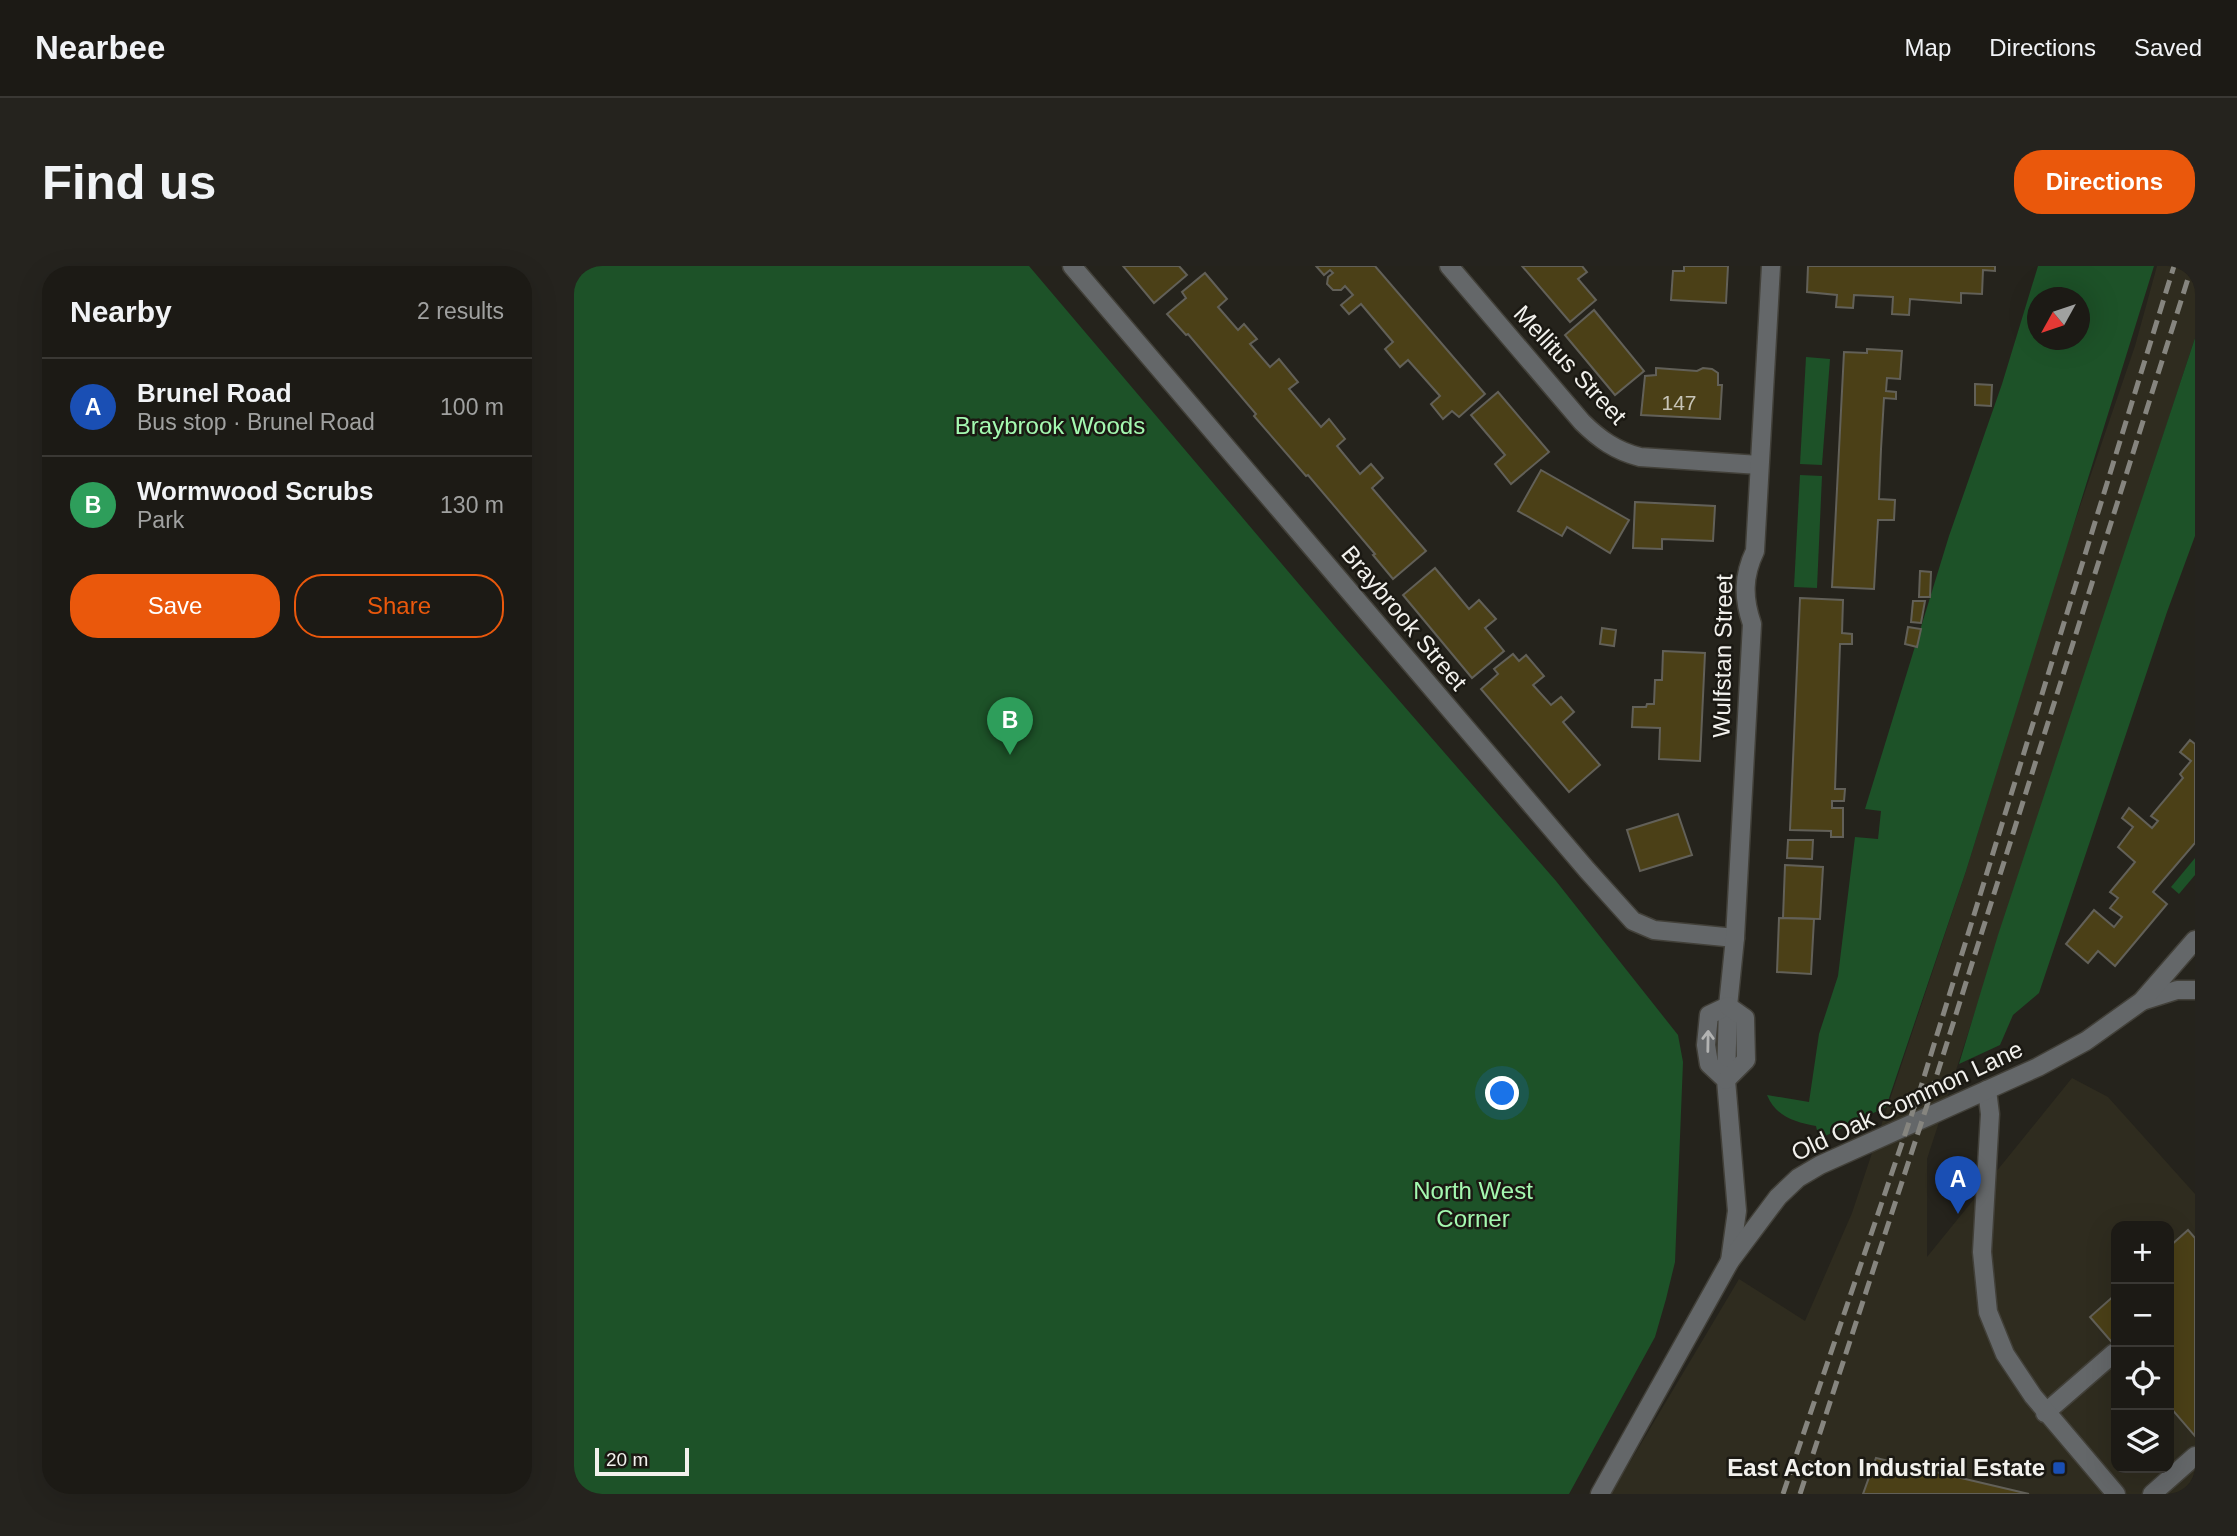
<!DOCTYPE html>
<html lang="en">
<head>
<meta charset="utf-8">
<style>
  :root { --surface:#1c1a15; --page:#25231e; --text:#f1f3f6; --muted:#a0a1a0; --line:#3a3834; --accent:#ea580c }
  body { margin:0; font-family:Helvetica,sans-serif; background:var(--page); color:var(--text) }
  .controls { position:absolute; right:21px; bottom:21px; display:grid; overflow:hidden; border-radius:14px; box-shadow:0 7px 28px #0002 }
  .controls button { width:63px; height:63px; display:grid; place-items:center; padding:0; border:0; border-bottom:2px solid var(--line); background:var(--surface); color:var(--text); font:35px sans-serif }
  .compass { position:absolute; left:1453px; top:21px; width:63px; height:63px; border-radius:50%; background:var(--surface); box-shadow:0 7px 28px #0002; rotate:230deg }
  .scale { position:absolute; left:21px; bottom:18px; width:94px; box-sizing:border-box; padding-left:7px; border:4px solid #f2f1ed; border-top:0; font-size:19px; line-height:24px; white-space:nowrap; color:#f2f1ed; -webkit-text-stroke:5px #1b1913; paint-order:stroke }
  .you { position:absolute; left:929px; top:828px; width:24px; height:24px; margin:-18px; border:5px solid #fff; border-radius:50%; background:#1a73e8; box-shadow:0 0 0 10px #1a73e833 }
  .badge { display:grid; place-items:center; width:46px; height:46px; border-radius:50%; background:var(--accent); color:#fff; font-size:23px; font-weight:700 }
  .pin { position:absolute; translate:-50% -58px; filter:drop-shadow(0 2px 4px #0008) }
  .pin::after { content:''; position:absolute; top:37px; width:24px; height:21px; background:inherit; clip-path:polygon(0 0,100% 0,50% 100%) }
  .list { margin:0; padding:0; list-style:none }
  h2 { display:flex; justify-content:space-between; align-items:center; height:91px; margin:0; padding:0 28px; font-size:30px }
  h2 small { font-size:23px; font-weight:400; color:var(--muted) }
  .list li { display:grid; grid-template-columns:46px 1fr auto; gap:21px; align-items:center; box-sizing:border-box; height:98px; padding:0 28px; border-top:2px solid var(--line) }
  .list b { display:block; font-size:26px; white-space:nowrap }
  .list p { margin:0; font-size:23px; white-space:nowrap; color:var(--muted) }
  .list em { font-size:23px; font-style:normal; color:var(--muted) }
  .actions { display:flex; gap:14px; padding:21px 28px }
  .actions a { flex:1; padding:16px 0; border:2px solid var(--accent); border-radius:28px; text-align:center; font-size:24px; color:var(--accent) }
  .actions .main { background:var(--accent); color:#fff }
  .icon { flex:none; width:38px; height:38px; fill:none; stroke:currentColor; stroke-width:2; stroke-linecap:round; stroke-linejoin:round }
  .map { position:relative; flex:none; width:1621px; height:1228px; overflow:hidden; border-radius:28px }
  header { display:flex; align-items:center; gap:42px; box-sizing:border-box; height:98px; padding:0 35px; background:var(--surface); border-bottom:2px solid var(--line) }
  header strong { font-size:33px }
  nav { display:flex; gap:38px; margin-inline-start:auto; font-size:24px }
  .intro { display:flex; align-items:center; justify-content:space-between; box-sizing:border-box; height:168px; padding:0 42px }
  h1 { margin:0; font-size:49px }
  .button { padding:18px 32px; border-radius:28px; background:var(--accent); color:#fff; font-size:24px; font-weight:700 }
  main { display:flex; gap:42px; padding:0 42px }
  aside { flex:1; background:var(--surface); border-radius:28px; box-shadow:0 7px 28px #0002 }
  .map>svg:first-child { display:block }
  .built { fill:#2f2c1f; fill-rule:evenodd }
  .green { fill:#1d5228; fill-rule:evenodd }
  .building { fill:#4b4017; stroke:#626058; stroke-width:2 }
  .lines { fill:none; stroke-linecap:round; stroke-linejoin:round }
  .service-casing { stroke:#424039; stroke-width:21 }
  .minor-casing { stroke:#424039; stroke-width:21 }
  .tertiary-casing { stroke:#424039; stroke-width:21 }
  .service { stroke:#646769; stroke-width:18 }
  .minor { stroke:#646769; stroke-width:18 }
  .tertiary { stroke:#646769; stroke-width:18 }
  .rail { stroke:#86857f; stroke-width:5; stroke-dasharray:14 7; stroke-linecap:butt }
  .oneway { stroke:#b2b3b2 }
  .transit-dot { fill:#1a4fb4; stroke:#1b1913; stroke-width:2.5 }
  .labels { text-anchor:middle; stroke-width:5; stroke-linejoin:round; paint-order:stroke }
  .number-label { font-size:21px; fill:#c8c5b8 }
  .street-label { font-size:24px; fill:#f2f1ed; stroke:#1b1913 }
  .park-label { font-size:24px; fill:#a4f9b0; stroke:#1b1913 }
  .poi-label { font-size:24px; font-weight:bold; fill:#f2f1ed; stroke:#1b1913; text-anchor:end }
</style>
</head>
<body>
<header>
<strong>Nearbee</strong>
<nav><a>Map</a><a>Directions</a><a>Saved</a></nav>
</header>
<div class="intro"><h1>Find us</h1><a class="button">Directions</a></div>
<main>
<aside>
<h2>Nearby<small>2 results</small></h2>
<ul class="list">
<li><span class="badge" style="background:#1a4fb4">A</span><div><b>Brunel Road</b><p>Bus stop · Brunel Road</p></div><em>100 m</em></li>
<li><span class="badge" style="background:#2e9e5b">B</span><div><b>Wormwood Scrubs</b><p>Park</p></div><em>130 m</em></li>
</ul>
<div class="actions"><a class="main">Save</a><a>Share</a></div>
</aside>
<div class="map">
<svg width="1621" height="1228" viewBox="0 0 1621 1228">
  <rect width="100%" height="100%" fill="#25231c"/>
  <path class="built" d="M1583,0H1621V72L1353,893V991L1498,812L1534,831L1621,928V1228H1037L1165,1013L1231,1055L1278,947L1392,605L1490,287L1561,80ZM1542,960H1595V1202H1542Z"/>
  <g class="green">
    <path d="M0,0H455L763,363L982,615L1104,769L1109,796L1101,996L1092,1033L1081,1071L995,1228H0Z"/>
    <path d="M1464,0H1580L1392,605L1312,841L1245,873L1242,860C1221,856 1202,851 1193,829L1235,836L1245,768L1264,710L1281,571L1304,573L1307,545L1291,543L1375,270L1428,118ZM1464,32H1506V74H1464Z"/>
    <path d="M1621,72V270L1593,346L1465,727L1439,749L1426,779L1385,798L1424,669Z"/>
    <path d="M1232,91L1256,93L1248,199L1226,198Z"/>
    <path d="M1226,209L1248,210L1243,322L1220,321Z"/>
    <path d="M1621,592V609L1605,628L1597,621Z"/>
  </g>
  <g class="building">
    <path d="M549,0H605L613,9L580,37Z"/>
    <path d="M742,0H801L911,128L885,151L878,145L869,153L857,138L866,130L834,94L826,101L811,83L819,76L787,38L775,48L767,39L779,29L771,20L767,24H759L753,18L754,11L759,7L756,4L750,9Z"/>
    <path d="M948,0H1008L1013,6L1004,13L1022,34L996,56Z"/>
    <path d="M1110,0H1154L1152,37L1097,34L1099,5H1110Z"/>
    <path d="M1234,0H1421V5L1409,4L1408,28L1387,27V37L1336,33L1335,49L1318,48L1319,31L1280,29L1279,42L1262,41L1263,29L1233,26Z"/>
    <path d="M631,7L653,33L644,41L664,64L670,58L683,73L676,78L696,101L705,93L724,116L715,123L747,161L755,153L771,173L763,180L786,208L797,198L809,212L798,222L852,285L819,313L799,289L801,288L734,209L732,210L680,150L682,148L614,68L612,69L593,48L612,32L608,26Z"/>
    <path d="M1020,44L1070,105L1041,129L991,69Z"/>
    <path d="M1293,83L1328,85L1326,113L1313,112L1312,125L1322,126V133L1310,132L1307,183L1305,233L1321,234L1320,254H1304L1300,323L1258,321L1270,86L1293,87Z"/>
    <path d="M1082,102L1123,105L1129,102L1138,103L1144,107V119H1148L1146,153L1067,149L1071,110L1082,109Z"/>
    <path d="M1401,118L1418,119L1417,140L1401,139Z"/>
    <path d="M924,126L975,186L937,218L921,198L931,189L897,149Z"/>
    <path d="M967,204L1055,254L1036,287L993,261L988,270L944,245Z"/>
    <path d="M1061,236L1141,240L1139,275L1088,273V283L1059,282Z"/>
    <path d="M861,302L895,343L905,334L922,353L911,362L930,385L898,412L829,329Z"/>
    <path d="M1346,305L1357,306L1356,331H1345Z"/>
    <path d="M1226,332L1269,334L1268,367L1278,368V378H1266L1261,523H1271L1270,535H1258V542H1269V571H1257V565L1216,564Z"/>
    <path d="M1339,335H1351L1347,357L1337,356Z"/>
    <path d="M1334,361L1347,363L1343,381L1331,378Z"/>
    <path d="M1028,362L1042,364L1040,380L1026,378Z"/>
    <path d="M1089,385L1131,387L1126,495L1085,493L1086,462L1058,461L1059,441H1072L1073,438H1080L1081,414H1088Z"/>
    <path d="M939,388L945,395L952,389L970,410L959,419L977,439L987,431L1000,446L989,456L1026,499L995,526L907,423L924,408L920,403Z"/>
    <path d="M1616,474L1621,478V577L1579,626L1593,638L1541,700L1524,685L1514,697L1492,678L1520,644L1540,661L1548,651L1536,642L1544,632L1536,626L1561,596L1544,581L1559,561L1548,552L1555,542L1578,562L1584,555L1577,550L1609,512L1606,508L1617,495L1606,486Z"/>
    <path d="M1104,548L1118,589L1066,605L1053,564Z"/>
    <path d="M1214,574H1239L1238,593L1213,592Z"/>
    <path d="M1211,599L1249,601L1246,653L1209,652Z"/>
    <path d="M1205,652L1240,653L1237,708L1203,706Z"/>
    <path d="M1614,964L1621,972V1170L1595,1140V981Z"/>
    <path d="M1542,1028V1081L1516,1051Z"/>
    <path d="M1302,1192L1455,1228H1289Z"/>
  </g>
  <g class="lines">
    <g class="service-casing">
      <g id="service">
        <path d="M1152,814L1154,740"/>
        <path d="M1471,1147L1540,1087"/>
        <path d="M1578,1228L1621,1190"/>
      </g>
    </g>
    <g class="minor-casing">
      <g id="minor">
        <path d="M498,0L1013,604L1059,655L1080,664L1161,672"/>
        <path d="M875,0L1008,156C1025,173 1042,185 1066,191L1185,199"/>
        <path d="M1568,735L1603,724H1621"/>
        <path d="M1154,740L1161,672L1178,358C1169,332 1169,310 1181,285L1197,0"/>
        <path d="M1154,740L1135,749L1132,779L1135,798L1152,814L1163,945L1156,995"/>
        <path d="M1152,814L1172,794L1171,752L1154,740"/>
        <path d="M1413,824L1416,848L1408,986L1414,1046L1431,1088L1459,1130L1542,1228"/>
      </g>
    </g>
    <g class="tertiary-casing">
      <path id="tertiary" d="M1026,1228L1156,995L1204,931L1224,912L1246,899L1464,801L1512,775L1568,735L1621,674"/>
    </g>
    <use href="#service" class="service"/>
    <use href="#minor" class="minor"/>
    <use href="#tertiary" class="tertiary"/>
    <g class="rail">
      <path d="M1209,1228L1346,824L1600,0"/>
      <path d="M1226,1228L1360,818L1618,0"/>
    </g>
  </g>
  <defs><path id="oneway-shaft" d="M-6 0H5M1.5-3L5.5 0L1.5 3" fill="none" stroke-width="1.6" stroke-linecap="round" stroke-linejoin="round" transform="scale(1.75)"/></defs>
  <use class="oneway" href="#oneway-shaft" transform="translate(1134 775) rotate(-89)"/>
  <rect class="transit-dot" x="1478" y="1195" width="14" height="14" rx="3.5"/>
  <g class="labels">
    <g class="number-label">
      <text x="1105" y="144">147</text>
    </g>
    <g class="street-label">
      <text transform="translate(996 99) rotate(47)" y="8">Mellitus Street</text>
      <text transform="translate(830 352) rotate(50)" y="8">Braybrook Street</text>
      <text transform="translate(1149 390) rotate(-89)" y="8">Wulfstan Street</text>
      <text transform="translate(1333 835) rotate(-25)" y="8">Old Oak Common Lane</text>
    </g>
    <g class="park-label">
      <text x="476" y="168">Braybrook Woods</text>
      <text x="899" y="933">North West<tspan x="899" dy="28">Corner</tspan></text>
    </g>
    <g class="poi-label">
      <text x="1471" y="1210">East Acton Industrial Estate</text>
    </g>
  </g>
</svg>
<div class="controls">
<button>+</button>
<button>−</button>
<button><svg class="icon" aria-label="locate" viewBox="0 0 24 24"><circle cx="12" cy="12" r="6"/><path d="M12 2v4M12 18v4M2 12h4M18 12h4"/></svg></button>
<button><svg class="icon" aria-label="layers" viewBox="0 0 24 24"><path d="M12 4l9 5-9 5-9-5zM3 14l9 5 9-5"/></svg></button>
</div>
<svg class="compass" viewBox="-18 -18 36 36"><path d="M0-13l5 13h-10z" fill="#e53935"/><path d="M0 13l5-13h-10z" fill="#a0a1a0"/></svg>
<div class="scale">20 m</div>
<div class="you"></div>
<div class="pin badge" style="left:1384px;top:948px;background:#1a4fb4">A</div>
<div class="pin badge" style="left:436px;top:489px;background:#2e9e5b">B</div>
</div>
</main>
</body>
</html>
